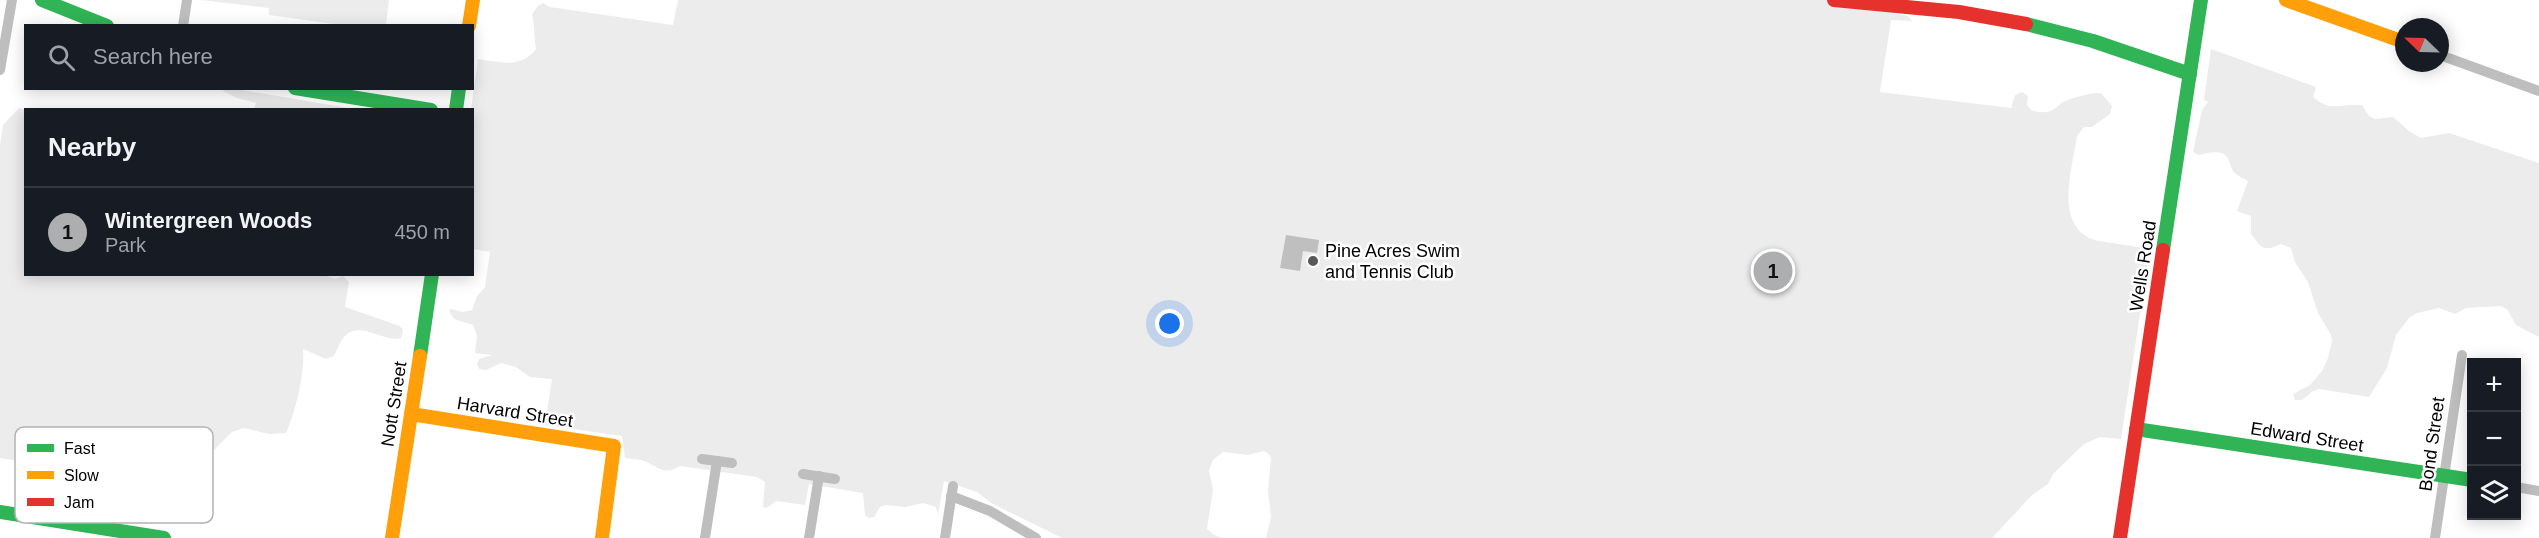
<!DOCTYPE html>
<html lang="en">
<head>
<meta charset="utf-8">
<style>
  :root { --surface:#171b24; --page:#242831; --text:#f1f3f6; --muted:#9ea1a6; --line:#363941; --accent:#adaeaf }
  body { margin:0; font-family:Arial,sans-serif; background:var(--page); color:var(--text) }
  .controls { position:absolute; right:18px; bottom:18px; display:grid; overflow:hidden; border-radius:0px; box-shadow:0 3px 15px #0003 }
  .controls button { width:54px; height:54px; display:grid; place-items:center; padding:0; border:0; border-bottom:2px solid var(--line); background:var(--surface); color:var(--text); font:30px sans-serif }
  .compass { position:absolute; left:2395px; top:18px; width:54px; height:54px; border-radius:50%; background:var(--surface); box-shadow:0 3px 15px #0003; rotate:293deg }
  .you { position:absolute; left:1170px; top:324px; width:21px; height:21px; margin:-15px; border:4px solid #fff; border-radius:50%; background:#1a73e8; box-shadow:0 0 0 9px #1a73e833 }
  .badge { display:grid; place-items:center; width:39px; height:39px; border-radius:50%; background:var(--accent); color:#111; font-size:20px; font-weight:700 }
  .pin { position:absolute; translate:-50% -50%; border:3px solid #fff; box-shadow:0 2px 6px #0006 }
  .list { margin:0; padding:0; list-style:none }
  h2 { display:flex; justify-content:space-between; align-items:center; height:78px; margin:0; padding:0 24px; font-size:26px }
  h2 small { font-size:20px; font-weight:400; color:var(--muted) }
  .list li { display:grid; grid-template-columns:39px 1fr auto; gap:18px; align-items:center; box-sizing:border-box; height:90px; padding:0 24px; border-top:2px solid var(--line) }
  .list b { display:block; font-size:22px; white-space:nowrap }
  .list p { margin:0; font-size:20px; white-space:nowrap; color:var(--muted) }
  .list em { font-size:20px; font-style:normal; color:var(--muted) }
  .icon { flex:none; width:33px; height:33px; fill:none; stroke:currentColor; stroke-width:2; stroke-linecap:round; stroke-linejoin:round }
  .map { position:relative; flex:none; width:2539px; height:538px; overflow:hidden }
  .search { position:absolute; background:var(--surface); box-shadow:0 3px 15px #0003; left:24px; top:24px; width:450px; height:66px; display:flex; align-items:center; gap:15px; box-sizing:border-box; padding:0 21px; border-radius:0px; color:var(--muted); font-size:22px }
  .panel { position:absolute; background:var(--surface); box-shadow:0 3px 15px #0003; left:24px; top:108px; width:450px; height:168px; border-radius:0px }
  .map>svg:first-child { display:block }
  .green { fill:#ececec }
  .water { fill:#bfbfbf }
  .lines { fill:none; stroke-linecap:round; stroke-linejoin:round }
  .street { stroke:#bebebe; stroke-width:10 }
  .fast { stroke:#30b455; stroke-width:14 }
  .slow { stroke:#ff9f0a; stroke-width:14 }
  .jam { stroke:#e5322d; stroke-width:14 }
  .poi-dot { fill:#595959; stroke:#fff; stroke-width:2 }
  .labels { text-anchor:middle; stroke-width:5; stroke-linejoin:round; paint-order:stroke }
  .poi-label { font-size:18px; fill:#000; stroke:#fff; text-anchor:start }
  .street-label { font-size:18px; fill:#000; stroke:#fff }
  .key { fill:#fff; stroke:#b2b2b2; stroke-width:1.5 }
  .key-label { font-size:16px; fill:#000 }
</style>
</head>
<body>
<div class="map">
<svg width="2539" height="538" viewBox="0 0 2539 538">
  <rect width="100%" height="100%" fill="#fff"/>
  <g class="green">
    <path d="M201,0H389L386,25H341L269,15V8Z"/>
    <path d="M678,0H1894L1893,13L1908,16L1912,21L1891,20L1880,92L2011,108L2015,95L2022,92L2028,96L2027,105L2032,111C2036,111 2042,113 2047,112C2054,111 2057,106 2063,102C2070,98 2094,92 2101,93L2112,106L2110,114L2092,127H2084L2077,136C2072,170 2052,230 2099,241C2105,242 2142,247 2144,249C2146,251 2147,254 2149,255L2121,439L2100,437L2084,444L2053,474L2048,484L2032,495L1992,538H1266L1271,517L1268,491L1271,458L1269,454L1264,451L1248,455L1223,452L1213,460L1209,470L1213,490L1207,529L1214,535L1223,538H1062L991,503L977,492L944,481L938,514L936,507L923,503L905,507L885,505L880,507L874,517L869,518L865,515L863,493L809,484L805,505L776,501L767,508L763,507L765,482L757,477L680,466C663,476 659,467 644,461C639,459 631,459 625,458L622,436L545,425L552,379L530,377L516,367L501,363L486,370L479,369L477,364L479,359L492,355L475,353L477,336L473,325L454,319L449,311L451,309L463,312L472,310L477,296L485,287L490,252L473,249L472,110L471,109L478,59C500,62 521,69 536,49C534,37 535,26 532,14L538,6L543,3L550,7L673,25Z"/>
    <path d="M2211,49L2316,87L2313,97C2331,113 2340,103 2362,105L2369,116L2375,119L2393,117L2409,131L2421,138L2449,133L2539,163V337L2516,325L2507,309L2501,306L2466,308L2455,314L2439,308L2417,313L2409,318L2396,335L2387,368L2369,397L2319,389L2313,391L2302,400H2295L2293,394L2310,385L2322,371L2328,358L2332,341L2331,335L2318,313L2308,282L2295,262L2291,248L2281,244C2262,252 2263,249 2251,234V216L2237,211L2248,181C2244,178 2239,177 2236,174C2231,170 2231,166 2229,161C2225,148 2209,153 2199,155L2193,152L2202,110L2208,102L2204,100Z"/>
    <path d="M224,89H236L354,109H254L256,103L237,98L223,91Z"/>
    <path d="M19,108L26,110V274H321L335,279L343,276L349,282L345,307L400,326L403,330L401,338C385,343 361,321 346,335C340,340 338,349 334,356L326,359L303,349C305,373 296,410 286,433L269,434L244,428L232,432L210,454L205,488L202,490L0,458V145L3,125Z"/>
  </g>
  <path class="water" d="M1286,235L1319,240L1317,253L1303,251L1300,271L1280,268Z"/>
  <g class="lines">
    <g class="street">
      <path d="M183,26L187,0"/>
      <path d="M2440,55L2539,91"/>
      <path d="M0,70L12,0"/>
      <path d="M702,459L732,463"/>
      <path d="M803,474L835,479"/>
      <path d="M2516,487L2539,491"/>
      <path d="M951,496L990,511L1036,538"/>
      <path d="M705,538L717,461"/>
      <path d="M809,538L819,476"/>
      <path d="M945,538L953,486"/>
      <path d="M2435,538L2462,355"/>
    </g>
    <g class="fast">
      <path d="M42,0L107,26"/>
      <path d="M2026,24L2093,41L2190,74"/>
      <path d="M295,88L431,110"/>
      <path d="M456,110L459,88"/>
      <path d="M2163,250L2201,0"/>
      <path d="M420,356L432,274"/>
      <path d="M2136,429L2472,480"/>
      <path d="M0,512L164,538"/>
    </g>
    <g class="slow">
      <path d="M2286,0L2404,42"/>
      <path d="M469,26L473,0"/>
      <path d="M411,414L614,446L602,538"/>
      <path d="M392,538L420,356"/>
    </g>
    <g class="jam">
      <path d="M1834,0L1959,12L2026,24"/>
      <path d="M2120,538L2163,250"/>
    </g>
  </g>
  <circle class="poi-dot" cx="1313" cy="261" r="6"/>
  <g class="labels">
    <g class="poi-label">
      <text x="1325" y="257">Pine Acres Swim<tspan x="1325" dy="21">and Tennis Club</tspan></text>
    </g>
    <g class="street-label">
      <text transform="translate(2143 266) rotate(-81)" y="6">Wells Road</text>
      <text transform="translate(394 404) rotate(-81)" y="6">Nott Street</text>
      <text transform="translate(515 412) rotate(9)" y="6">Harvard Street</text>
      <text transform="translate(2307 437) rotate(9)" y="6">Edward Street</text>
      <text transform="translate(2432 444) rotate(-82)" y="6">Bond Street</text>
    </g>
  </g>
  <rect x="15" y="427" width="198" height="96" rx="9" class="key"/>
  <rect x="27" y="444" width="27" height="8" fill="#30b455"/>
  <rect x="27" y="471" width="27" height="8" fill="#ff9f0a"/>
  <rect x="27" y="498" width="27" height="8" fill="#e5322d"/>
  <g class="key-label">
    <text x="64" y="454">Fast</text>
    <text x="64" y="481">Slow</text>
    <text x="64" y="508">Jam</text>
  </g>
</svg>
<div class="controls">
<button>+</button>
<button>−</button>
<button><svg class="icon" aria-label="layers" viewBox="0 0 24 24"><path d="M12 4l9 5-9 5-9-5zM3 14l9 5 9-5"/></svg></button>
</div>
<svg class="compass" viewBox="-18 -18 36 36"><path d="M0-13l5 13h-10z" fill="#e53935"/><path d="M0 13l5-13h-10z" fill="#9ea1a6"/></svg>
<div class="you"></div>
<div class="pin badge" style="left:1773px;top:271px">1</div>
<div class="search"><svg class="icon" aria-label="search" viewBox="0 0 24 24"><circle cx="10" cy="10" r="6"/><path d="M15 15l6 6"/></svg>Search here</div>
<section class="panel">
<h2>Nearby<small></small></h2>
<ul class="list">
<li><span class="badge">1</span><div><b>Wintergreen Woods</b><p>Park</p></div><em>450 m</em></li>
</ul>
</section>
</div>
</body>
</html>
